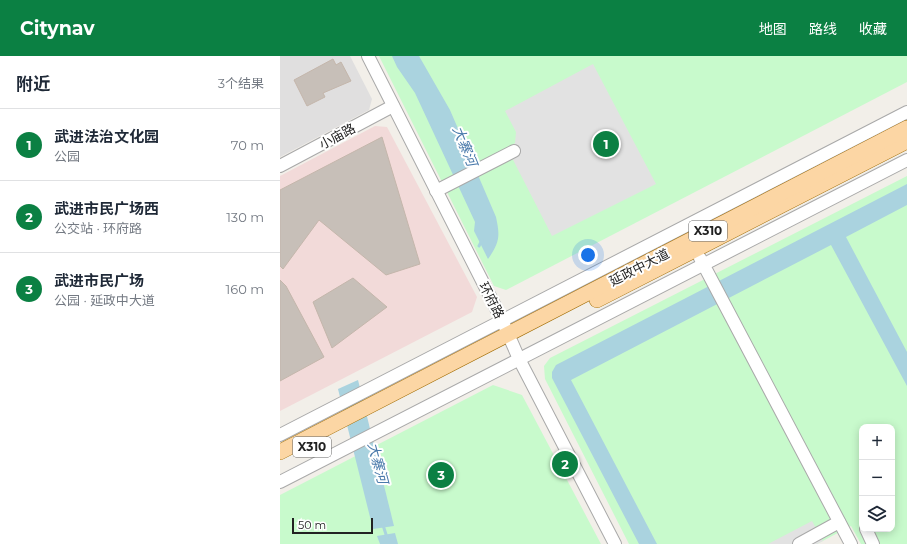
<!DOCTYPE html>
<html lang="zh">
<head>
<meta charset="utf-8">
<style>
  :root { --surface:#fff; --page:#f6f6f7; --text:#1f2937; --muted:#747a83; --line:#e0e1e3; --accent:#0b8043 }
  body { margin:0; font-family:Montserrat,"Noto Sans SC",sans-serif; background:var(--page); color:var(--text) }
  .controls { position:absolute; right:12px; bottom:12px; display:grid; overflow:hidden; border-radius:8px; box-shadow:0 2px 10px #0003 }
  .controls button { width:36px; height:36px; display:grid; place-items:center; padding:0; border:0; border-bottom:1px solid var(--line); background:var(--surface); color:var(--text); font:20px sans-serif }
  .scale { position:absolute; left:12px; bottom:10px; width:81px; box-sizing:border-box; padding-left:4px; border:2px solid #222; border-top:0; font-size:11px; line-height:14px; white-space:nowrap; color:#222; -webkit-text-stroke:3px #fff; paint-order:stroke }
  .you { position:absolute; left:308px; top:199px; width:14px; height:14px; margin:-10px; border:3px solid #fff; border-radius:50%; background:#1a73e8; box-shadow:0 0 0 6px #1a73e833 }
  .badge { display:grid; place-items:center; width:26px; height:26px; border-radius:50%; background:var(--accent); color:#fff; font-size:13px; font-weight:700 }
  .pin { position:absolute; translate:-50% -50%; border:2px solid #fff; box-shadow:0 1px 4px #0006 }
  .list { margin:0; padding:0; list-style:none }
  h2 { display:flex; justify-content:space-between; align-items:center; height:52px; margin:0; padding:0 16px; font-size:17px }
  h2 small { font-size:13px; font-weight:400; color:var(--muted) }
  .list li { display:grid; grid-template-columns:26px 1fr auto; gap:12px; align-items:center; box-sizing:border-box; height:72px; padding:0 16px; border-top:1px solid var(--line) }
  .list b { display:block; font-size:15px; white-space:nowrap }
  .list p { margin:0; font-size:13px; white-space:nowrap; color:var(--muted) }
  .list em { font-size:13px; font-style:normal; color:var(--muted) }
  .icon { flex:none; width:22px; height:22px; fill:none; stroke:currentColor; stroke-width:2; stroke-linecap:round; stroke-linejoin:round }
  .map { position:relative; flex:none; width:627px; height:488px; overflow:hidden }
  header { display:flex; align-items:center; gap:24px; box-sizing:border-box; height:56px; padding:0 20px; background:var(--accent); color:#fff }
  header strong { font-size:19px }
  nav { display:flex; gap:22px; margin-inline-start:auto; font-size:14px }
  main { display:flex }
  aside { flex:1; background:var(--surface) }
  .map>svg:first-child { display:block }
  .residential { fill:#e0dfdf }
  .commercial { fill:#f2dad9 }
  .park { fill:#c8facc; fill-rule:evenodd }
  .parking { fill:#e2e2e2 }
  .water { fill:#aad3df }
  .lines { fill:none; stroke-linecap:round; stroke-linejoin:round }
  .stream { stroke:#aad3df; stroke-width:3 }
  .building { fill:#c7bfb8; stroke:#c4b6ab }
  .minor-casing { stroke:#a9a9a9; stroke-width:14 }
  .major-casing { stroke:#a06b00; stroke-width:16 }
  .minor { stroke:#fff; stroke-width:12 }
  .major { stroke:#fcd6a4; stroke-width:15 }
  .labels { text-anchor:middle; stroke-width:4; stroke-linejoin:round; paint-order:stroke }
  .shield { fill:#fff; stroke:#646464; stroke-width:1 }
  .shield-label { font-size:12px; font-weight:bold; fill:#222 }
  .street-label { font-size:13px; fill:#222; stroke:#fff }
  .water-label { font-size:14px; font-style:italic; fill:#4a7aab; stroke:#fff }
</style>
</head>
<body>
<header>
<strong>Citynav</strong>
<nav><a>地图</a><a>路线</a><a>收藏</a></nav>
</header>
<main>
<aside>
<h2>附近<small>3个结果</small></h2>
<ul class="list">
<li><span class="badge">1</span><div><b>武进法治文化园</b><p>公园</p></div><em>70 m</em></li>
<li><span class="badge">2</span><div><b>武进市民广场西</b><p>公交站 · 环府路</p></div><em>130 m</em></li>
<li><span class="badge">3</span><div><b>武进市民广场</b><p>公园 · 延政中大道</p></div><em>160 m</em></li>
</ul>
</aside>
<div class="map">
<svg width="627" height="488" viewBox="0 0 627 488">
  <rect width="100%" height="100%" fill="#f2efe9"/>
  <path class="residential" d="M0,0H70L92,43L89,54L0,101Z"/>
  <path class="commercial" d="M95,70L107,71L197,241L192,256L0,355V120Z"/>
  <g class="park">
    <path d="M99,0H627V26L226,234L214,230Z"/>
    <path d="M627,120V488H581L571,470L537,488H349L265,323L264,310L270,302ZM582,371H612V473H582Z"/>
    <path d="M213,329L242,339L321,488H0V439Z"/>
  </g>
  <g class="parking">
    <path d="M313,8L376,128L272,180L227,92L235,87L236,76L225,55Z"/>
    <path d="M532,465L543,485L537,488H488Z"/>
  </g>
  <g class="water">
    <path d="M112,0H139L170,54L216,161C220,180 220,186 208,203L194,175L195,166L135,37L117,11Z"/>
    <path d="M627,128V149L566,181L627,296V330L551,189L291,324L377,488H359L272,322V316L276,309Z"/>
    <path d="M78,324L114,470L93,473L58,333Z"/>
    <path d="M115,477L118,488H100L97,480Z"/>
  </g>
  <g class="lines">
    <g class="stream">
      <path d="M199,190L202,184"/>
      <path d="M103,469L109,488"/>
    </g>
  </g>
  <g class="building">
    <path d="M53,3L56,9L61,6L71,25L43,37L45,41L27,50L14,24Z"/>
    <path d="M102,81L140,208L106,219L39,164L3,213L0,210V134Z"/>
    <path d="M73,222L107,251L52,292L33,246Z"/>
    <path d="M0,224L6,230L44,301L0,325Z"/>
  </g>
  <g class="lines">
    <g class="minor-casing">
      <g id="minor">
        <path d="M88,0L222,264L239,303L335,488"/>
        <path d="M0,110L113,50"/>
        <path d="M156,135L234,95"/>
        <path d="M420,202L571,488"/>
        <path d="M0,379L627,56"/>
        <path d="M0,426L627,104"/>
        <path d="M586,473L593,488"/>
        <path d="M519,488L559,466"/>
      </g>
    </g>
    <g class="major-casing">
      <g id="major">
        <path d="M317,244L627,85"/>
        <path d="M0,396L627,72"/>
      </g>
    </g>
    <use href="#minor" class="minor"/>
    <use href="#major" class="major"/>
  </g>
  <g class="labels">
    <g class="shield">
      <rect x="409" y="165" width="38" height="20" rx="3"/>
      <rect x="13" y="381" width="38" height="20" rx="3"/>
    </g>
    <g class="shield-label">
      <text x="428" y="179">X310</text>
      <text x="32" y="395">X310</text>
    </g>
    <g class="street-label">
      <text transform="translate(57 80) rotate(-28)" y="5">小庙路</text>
      <text transform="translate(359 211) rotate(-27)" y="5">延政中大道</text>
      <text transform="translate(212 244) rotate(63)" y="5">环府路</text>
    </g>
    <g class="water-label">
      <text transform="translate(185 90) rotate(68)" y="5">大寨河</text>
      <text transform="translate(98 407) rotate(75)" y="5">大寨河</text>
    </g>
  </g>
</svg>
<div class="controls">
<button>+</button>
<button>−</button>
<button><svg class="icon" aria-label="layers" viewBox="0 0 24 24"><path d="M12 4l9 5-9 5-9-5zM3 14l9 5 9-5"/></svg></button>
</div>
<div class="scale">50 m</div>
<div class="you"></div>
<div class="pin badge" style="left:326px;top:88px">1</div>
<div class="pin badge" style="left:285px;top:408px">2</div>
<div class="pin badge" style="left:161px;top:419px">3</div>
</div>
</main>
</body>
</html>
